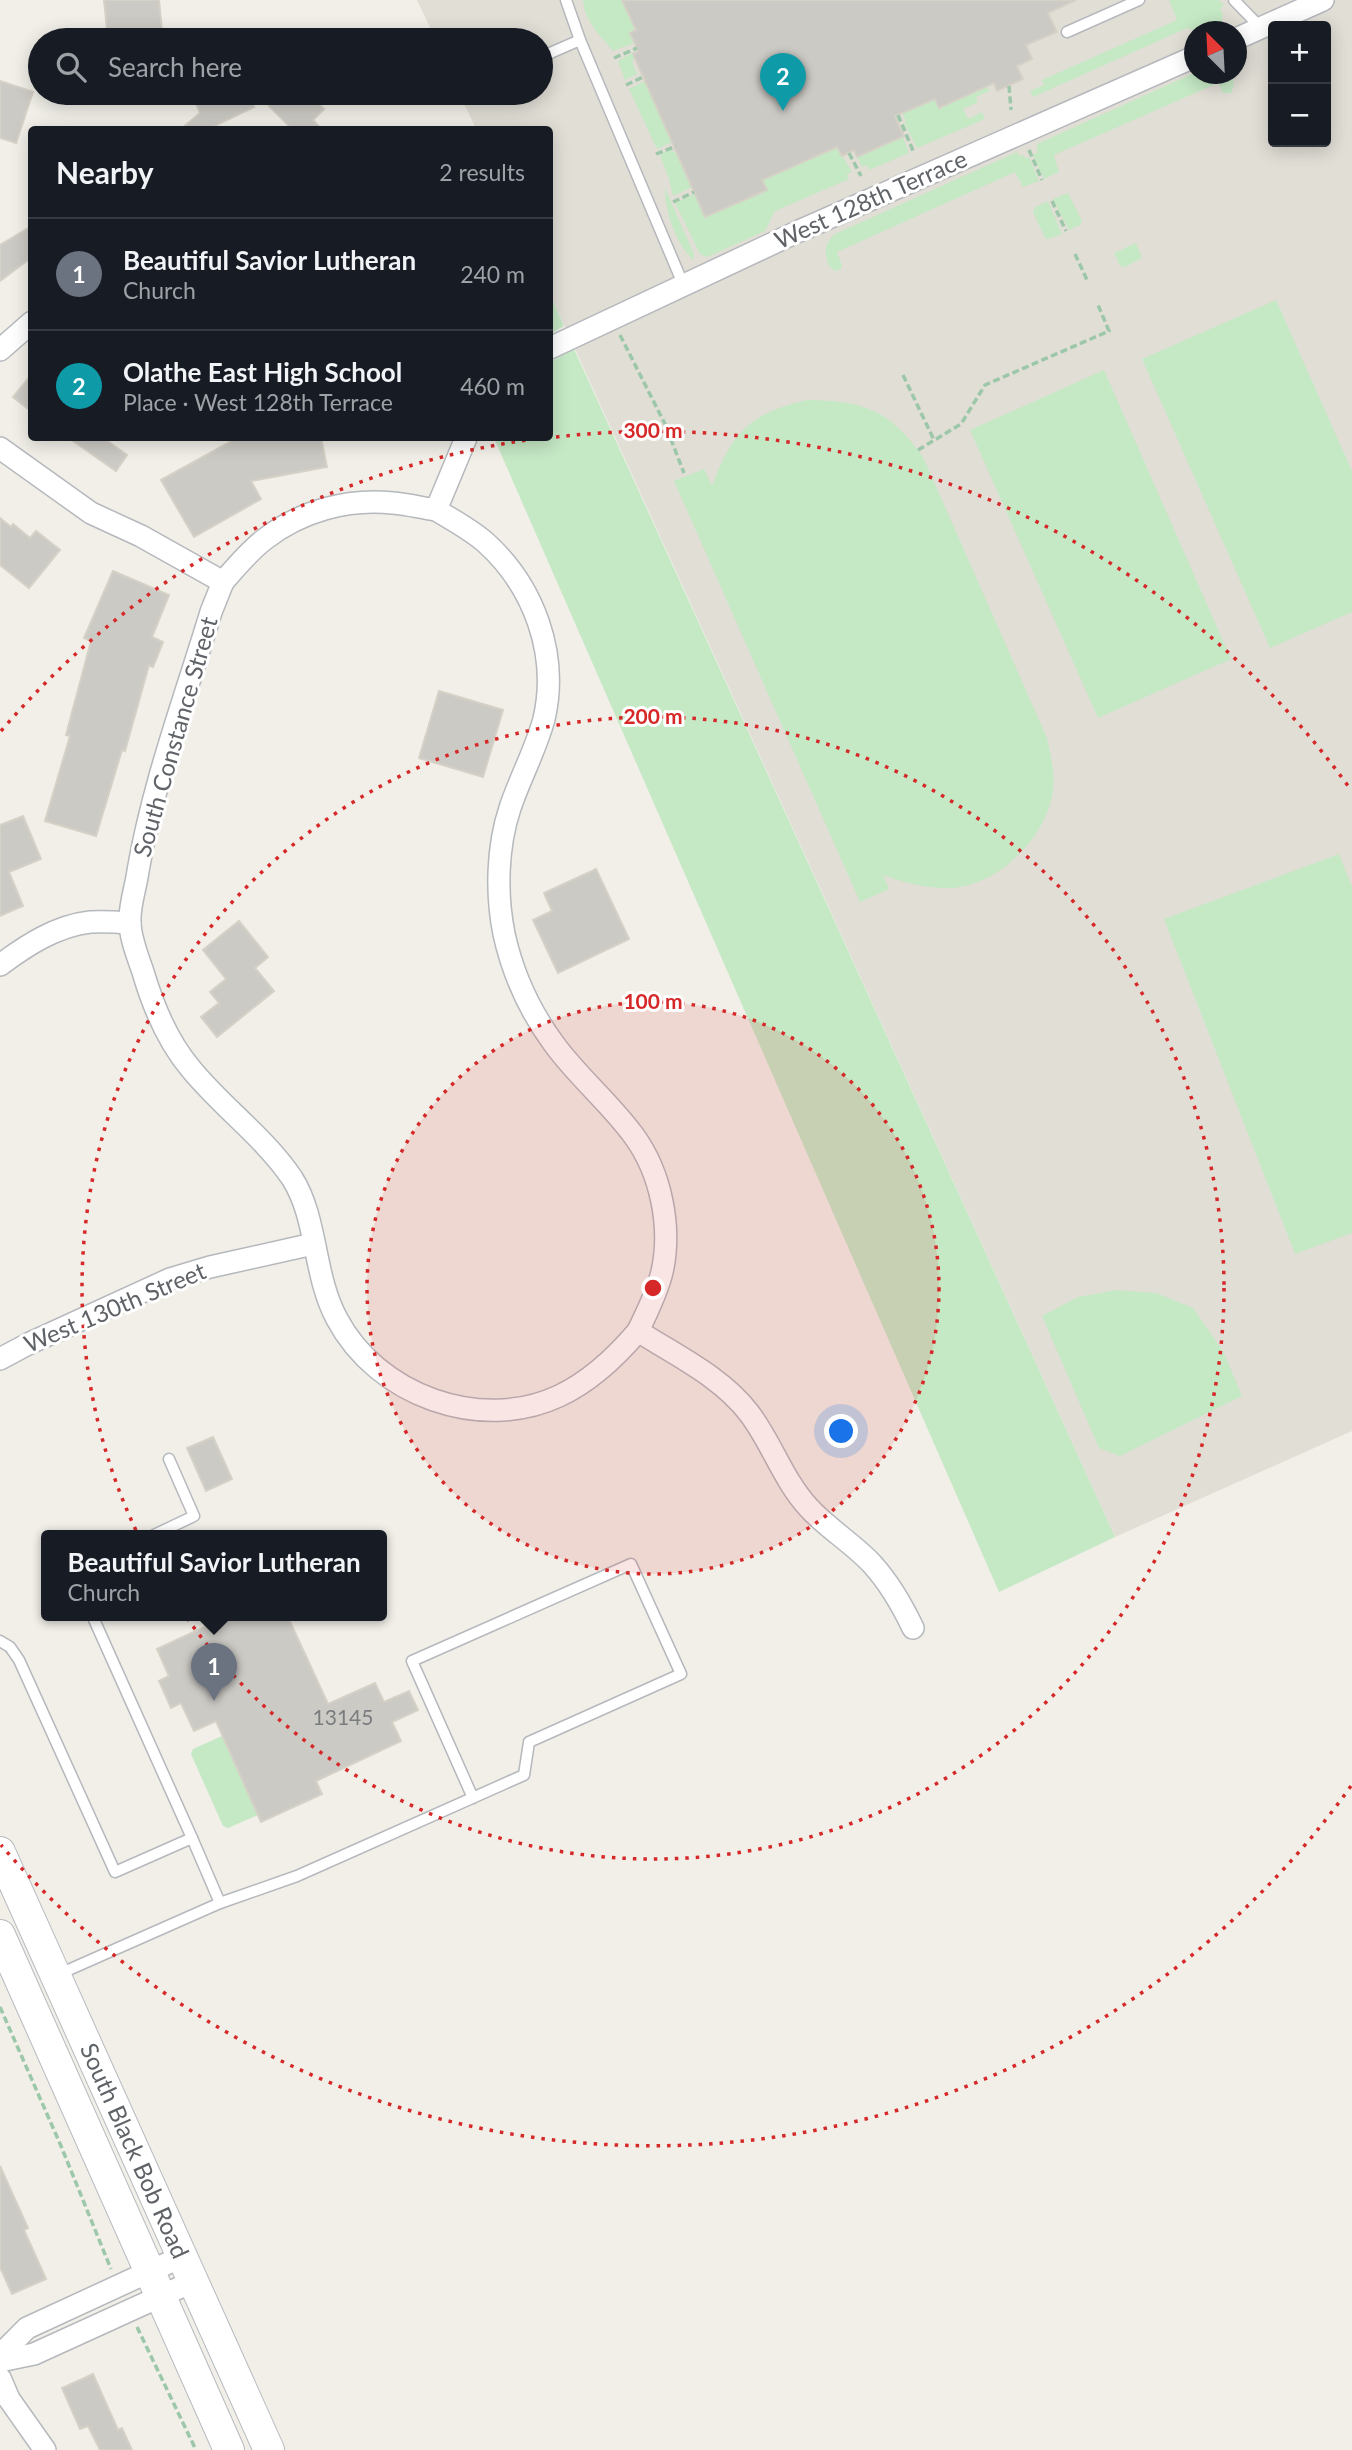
<!DOCTYPE html>
<html lang="en">
<head>
<meta charset="utf-8">
<style>
  :root { --surface:#171b24; --page:#242831; --text:#f1f3f6; --muted:#9ea1a6; --line:#363941; --accent:#ea4335 }
  body { margin:0; font-family:Lato,sans-serif; background:var(--page); color:var(--text) }
  .controls { position:absolute; right:21px; top:21px; display:grid; overflow:hidden; border-radius:7px; box-shadow:0 4px 18px #0003 }
  .controls button { width:63px; height:63px; display:grid; place-items:center; padding:0; border:0; border-bottom:2px solid var(--line); background:var(--surface); color:var(--text); font:35px sans-serif }
  .compass { position:absolute; left:1184px; top:21px; width:63px; height:63px; border-radius:50%; background:var(--surface); box-shadow:0 4px 18px #0003; rotate:336deg }
  .you { position:absolute; left:842px; top:1432px; width:24px; height:24px; margin:-18px; border:5px solid #fff; border-radius:50%; background:#1a73e8; box-shadow:0 0 0 10px #1a73e833 }
  .badge { display:grid; place-items:center; width:46px; height:46px; border-radius:50%; background:var(--accent); color:#fff; font-size:23px; font-weight:700 }
  .pin { position:absolute; translate:-50% -58px; filter:drop-shadow(0 2px 4px #0008) }
  .pin::after { content:''; position:absolute; top:37px; width:24px; height:21px; background:inherit; clip-path:polygon(0 0,100% 0,50% 100%) }
  .popup { position:absolute; left:41px; top:1530px; width:346px; height:91px; box-sizing:border-box; display:grid; place-content:center; border-radius:7px; background:var(--surface); filter:drop-shadow(0 2px 5px #0005); font-size:23px; white-space:nowrap; color:var(--muted) }
  .popup b { font-size:26px; color:var(--text) }
  .popup::after { content:''; position:absolute; left:50%; top:100%; margin-left:-14px; border:14px solid transparent; border-top-color:var(--surface) }
  .list { margin:0; padding:0; list-style:none }
  h2 { display:flex; justify-content:space-between; align-items:center; height:91px; margin:0; padding:0 28px; font-size:30px }
  h2 small { font-size:23px; font-weight:400; color:var(--muted) }
  .list li { display:grid; grid-template-columns:46px 1fr auto; gap:21px; align-items:center; box-sizing:border-box; height:112px; padding:0 28px; border-top:2px solid var(--line) }
  .list b { display:block; font-size:26px; white-space:nowrap }
  .list p { margin:0; font-size:23px; white-space:nowrap; color:var(--muted) }
  .list em { font-size:23px; font-style:normal; color:var(--muted) }
  .icon { flex:none; width:38px; height:38px; fill:none; stroke:currentColor; stroke-width:2; stroke-linecap:round; stroke-linejoin:round }
  .map { position:relative; flex:none; width:1352px; height:2450px; overflow:hidden }
  .search { position:absolute; background:var(--surface); box-shadow:0 4px 18px #0003; left:28px; top:28px; width:525px; height:77px; display:flex; align-items:center; gap:18px; box-sizing:border-box; padding:0 24px; border-radius:38px; color:var(--muted); font-size:26px }
  .panel { position:absolute; background:var(--surface); box-shadow:0 4px 18px #0003; left:28px; top:126px; width:525px; height:315px; border-radius:7px }
  .map>svg:first-child { display:block }
  .education { fill:#e1ded6; fill-rule:evenodd }
  .green { fill:#c5e8c5 }
  .building { fill:#cccac5; stroke:#d6d1c6; stroke-width:2 }
  .lines { fill:none; stroke-linecap:round; stroke-linejoin:round }
  .lane-casing { stroke:#b5b8bc; stroke-width:13 }
  .street-casing { stroke:#b5b8bc; stroke-width:24 }
  .secondary-casing { stroke:#b6babf; stroke-width:32 }
  .path { stroke:#9cc7a9; stroke-width:3.5; stroke-dasharray:7 3.5; stroke-linecap:butt }
  .lane { stroke:#fff; stroke-width:10 }
  .street { stroke:#fff; stroke-width:21 }
  .secondary { stroke:#fff; stroke-width:30 }
  .ring { fill:none; stroke:#d62828; stroke-width:3.5; stroke-dasharray:3.5 7 }
  .labels { text-anchor:middle; stroke-width:6; stroke-linejoin:round; paint-order:stroke }
  .number-label { font-size:21px; fill:#7a7d7f }
  .street-label { font-size:24px; fill:#5f6368; stroke:#fff }
  .centre { fill:#d62828; stroke:#fff; stroke-width:3.5 }
  .ring-label { font-size:21px; text-anchor:middle; font-weight:bold; fill:#d62828; stroke:#fff; stroke-width:6; stroke-linejoin:round; paint-order:stroke }
</style>
</head>
<body>
<div class="map">
<svg width="1352" height="2450" viewBox="0 0 1352 2450">
  <rect width="100%" height="100%" fill="#f1efe8"/>
  <path class="education" d="M417,0H1352V1431L1115,1537L550,294V130L476,129L459,93H541V40H436ZM1273,26H1326V142H1273ZM1194,32H1236V74H1194Z"/>
  <g class="green">
    <path d="M583,0H622L636,30L630,33L634,43L613,51C601,36 584,21 583,0Z"/>
    <path d="M1169,0H1219L1224,5L1220,9L1223,15L1222,23C1213,34 1199,33 1187,28L1033,97L1030,91L1044,85L1042,80L1177,20Z"/>
    <path d="M637,50L633,54L635,59L632,61L637,74L625,80L618,61Z"/>
    <path d="M1194,73L1232,74L1234,85L1231,93H1223L1218,83L1054,155L1059,172L1044,179L1033,155L1037,153V144Z"/>
    <path d="M645,81L672,142L657,149L629,89Z"/>
    <path d="M987,86L989,91L976,97L978,102L963,109L968,119L982,112L985,119L917,148L904,123L906,122L902,113L935,99L939,108Z"/>
    <path d="M903,137L909,153L869,170L867,165L862,167L857,157Z"/>
    <path d="M837,147L852,172L847,174L849,179L775,211L765,231L707,257L700,254L675,203L695,194L706,217L766,190L762,180Z"/>
    <path d="M669,149L677,154L692,187L673,196L669,179L660,155Z"/>
    <path d="M1017,152L1019,156L1023,155L1025,158L1029,157L1039,181L1023,187L1015,172L837,252L842,266L841,269L835,271L829,266C824,253 824,244 835,234Z"/>
    <path d="M665,188L694,254V260C677,248 664,209 665,188Z"/>
    <path d="M1068,193L1082,221L1080,225L1069,230L1053,199Z"/>
    <path d="M1048,201L1062,234L1048,239L1045,238L1033,212L1035,207Z"/>
    <path d="M1136,243L1142,258L1125,267L1120,266L1114,253Z"/>
    <path d="M550,294L564,326L550,334Z"/>
    <path d="M1276,300L1352,471V612L1270,648L1142,359Z"/>
    <path d="M574,349L1115,1537L999,1592L494,438H550V362Z"/>
    <path d="M1104,370L1231,659L1098,718L970,430Z"/>
    <path d="M807,400C864,401 889,409 923,457L1047,738C1051,755 1055,773 1053,791C1046,838 999,885 951,888C927,889 906,883 883,875L889,889L860,902L674,481L704,469L712,486C732,432 750,413 807,400Z"/>
    <path d="M1339,854L1352,887V1233L1295,1254L1164,919Z"/>
    <path d="M1116,1290L1156,1293L1193,1308L1223,1351L1242,1396L1120,1456L1099,1448L1042,1316L1078,1297Z"/>
    <path d="M222,1736L258,1815L228,1828L223,1826L191,1754L193,1749Z"/>
  </g>
  <g class="building">
    <path d="M104,0H159L162,31H156L157,40H108Z"/>
    <path d="M622,0H1076L1048,13L1057,32L1026,45L1032,59L1017,66L1023,79L997,91L994,83L939,108L935,99L895,116L904,136L857,157L854,150L842,156L837,147L762,180L767,190L705,217L633,54L638,51L630,33L636,30Z"/>
    <path d="M0,81L33,92L16,143L0,138Z"/>
    <path d="M192,93H248L254,107L206,130H180L200,113Z"/>
    <path d="M282,93H307L324,109L313,120L322,130H293L269,106Z"/>
    <path d="M32,226V257L0,281V245Z"/>
    <path d="M32,374V412L13,397Z"/>
    <path d="M69,438H103L127,455L116,471Z"/>
    <path d="M237,438H321L327,467L251,481L261,499L194,537L161,480Z"/>
    <path d="M0,518L11,527L13,524L30,538L36,531L60,550L29,588L0,565Z"/>
    <path d="M113,571L169,595L152,637L163,642L153,667L149,665L125,751L122,750L96,836L45,821L70,736L66,735L91,641L84,638Z"/>
    <path d="M439,691L503,710L483,777L419,758Z"/>
    <path d="M23,816L41,859L9,872L23,906L0,916V825Z"/>
    <path d="M596,869L629,939L558,973L533,920L552,911L544,893Z"/>
    <path d="M239,921L268,957L255,968L274,991L217,1037L201,1017L219,1003L210,992L226,979L203,950Z"/>
    <path d="M213,1437L232,1479L206,1491L187,1448Z"/>
    <path d="M230,1615H287L328,1704L375,1683L384,1702L409,1691L418,1710L392,1722L401,1741L316,1781L322,1794L261,1822L216,1721L194,1731L181,1703L171,1708L159,1681L169,1676L157,1649Z"/>
    <path d="M0,2166L28,2228L24,2230L46,2279L12,2294L0,2267Z"/>
    <path d="M93,2374L118,2430L122,2428L132,2450H100L88,2426L80,2429L62,2388Z"/>
  </g>
  <g class="lines">
    <g class="lane-casing">
      <g id="lane">
        <path d="M566,0L580,40L683,284"/>
        <path d="M1234,0L1261,28"/>
        <path d="M1067,32L1139,0"/>
        <path d="M541,57L580,40"/>
        <path d="M154,1535L194,1516L169,1459"/>
        <path d="M0,1641L10,1647L19,1660L115,1872L192,1838L92,1615"/>
        <path d="M192,1838L220,1903"/>
        <path d="M57,1975L220,1903L297,1876L524,1775L529,1742L681,1674L631,1564L412,1661L473,1798"/>
      </g>
    </g>
    <g class="street-casing">
      <g id="street">
        <path d="M1236,39L1323,0"/>
        <path d="M550,348L799,231L1194,57"/>
        <path d="M0,350L32,322"/>
        <path d="M0,448L91,513L141,536L223,582L211,612C185,698 153,783 138,871C136,887 129,906 130,922C130,938 138,957 143,972C153,1006 168,1042 191,1069C223,1108 264,1137 292,1178C318,1219 313,1275 337,1319C377,1395 480,1433 559,1396C591,1381 616,1357 638,1331"/>
        <path d="M436,510C453,520 470,529 485,542C534,586 559,654 544,719C536,749 520,778 510,808C497,847 496,894 504,934C513,975 529,1010 554,1044C578,1077 610,1103 634,1136C661,1173 672,1227 662,1272C657,1293 647,1312 638,1331C675,1355 722,1377 749,1413C772,1443 783,1480 809,1508C828,1529 854,1544 873,1565C890,1584 902,1605 913,1628"/>
        <path d="M223,582C236,567 249,551 265,539C301,511 348,498 393,503C407,504 422,508 436,510L466,438"/>
        <path d="M0,965C27,945 56,926 90,922C103,921 117,922 130,923"/>
        <path d="M0,1359L28,1344L170,1279L210,1267L313,1244"/>
        <path d="M0,2355L27,2328L181,2257"/>
        <path d="M0,2361L34,2354L192,2282"/>
        <path d="M0,2378L9,2399L45,2450"/>
      </g>
    </g>
    <g class="secondary-casing">
      <g id="secondary">
        <path d="M0,1852L269,2450"/>
        <path d="M0,1935L229,2450"/>
      </g>
    </g>
    <g class="path">
      <path d="M614,58L637,48"/>
      <path d="M626,85L643,77"/>
      <path d="M1009,86L1011,110"/>
      <path d="M898,115L914,153"/>
      <path d="M1029,150L1042,180"/>
      <path d="M849,153L861,176"/>
      <path d="M656,154L676,146"/>
      <path d="M1052,201L1066,231"/>
      <path d="M673,202L694,192"/>
      <path d="M1075,254L1088,282"/>
      <path d="M620,335L665,424L684,473"/>
      <path d="M903,375L934,440"/>
      <path d="M918,450L961,424L985,385L1109,331L1098,305"/>
      <path d="M0,2007L61,2146L111,2269"/>
      <path d="M137,2327L196,2450"/>
    </g>
    <use href="#lane" class="lane"/>
    <use href="#street" class="street"/>
    <use href="#secondary" class="secondary"/>
  </g>
  <circle cx="653" cy="1288" r="286" fill="#d62828" fill-opacity=".12"/>
  <g class="ring">
    <circle cx="653" cy="1288" r="286"/>
    <circle cx="653" cy="1288" r="571"/>
    <path d="M1351 1786A857 857 0 0 1 1 1845M1 731A857 857 0 0 1 541 438M556 437A857 857 0 0 1 1351 790"/>
  </g>
  <g class="labels">
    <g class="number-label">
      <text x="343" y="1725">13145</text>
    </g>
    <g class="street-label">
      <text transform="translate(871 200) rotate(-24)" y="8">West 128th Terrace</text>
      <text transform="translate(176 737) rotate(-74)" y="8">South Constance Street</text>
      <text transform="translate(115 1308) rotate(-23)" y="8">West 130th Street</text>
      <text transform="translate(134 2151) rotate(66)" y="8">South Black Bob Road</text>
    </g>
  </g>
  <circle cx="653" cy="1288" r="10" class="centre"/>
  <g class="ring-label">
    <text x="653" y="438">300 m</text>
    <text x="653" y="724">200 m</text>
    <text x="653" y="1009">100 m</text>
  </g>
</svg>
<div class="controls">
<button>+</button>
<button>−</button>
</div>
<svg class="compass" viewBox="-18 -18 36 36"><path d="M0-13l5 13h-10z" fill="#e53935"/><path d="M0 13l5-13h-10z" fill="#9ea1a6"/></svg>
<div class="you"></div>
<div class="pin badge" style="left:214px;top:1701px;background:#6b7280">1</div>
<div class="popup"><b>Beautiful Savior Lutheran</b>Church</div>
<div class="pin badge" style="left:783px;top:111px;background:#0f9aa8">2</div>
<div class="search"><svg class="icon" aria-label="search" viewBox="0 0 24 24"><circle cx="10" cy="10" r="6"/><path d="M15 15l6 6"/></svg>Search here</div>
<section class="panel">
<h2>Nearby<small>2 results</small></h2>
<ul class="list">
<li><span class="badge" style="background:#6b7280">1</span><div><b>Beautiful Savior Lutheran</b><p>Church</p></div><em>240 m</em></li>
<li><span class="badge" style="background:#0f9aa8">2</span><div><b>Olathe East High School</b><p>Place · West 128th Terrace</p></div><em>460 m</em></li>
</ul>
</section>
</div>
</body>
</html>
